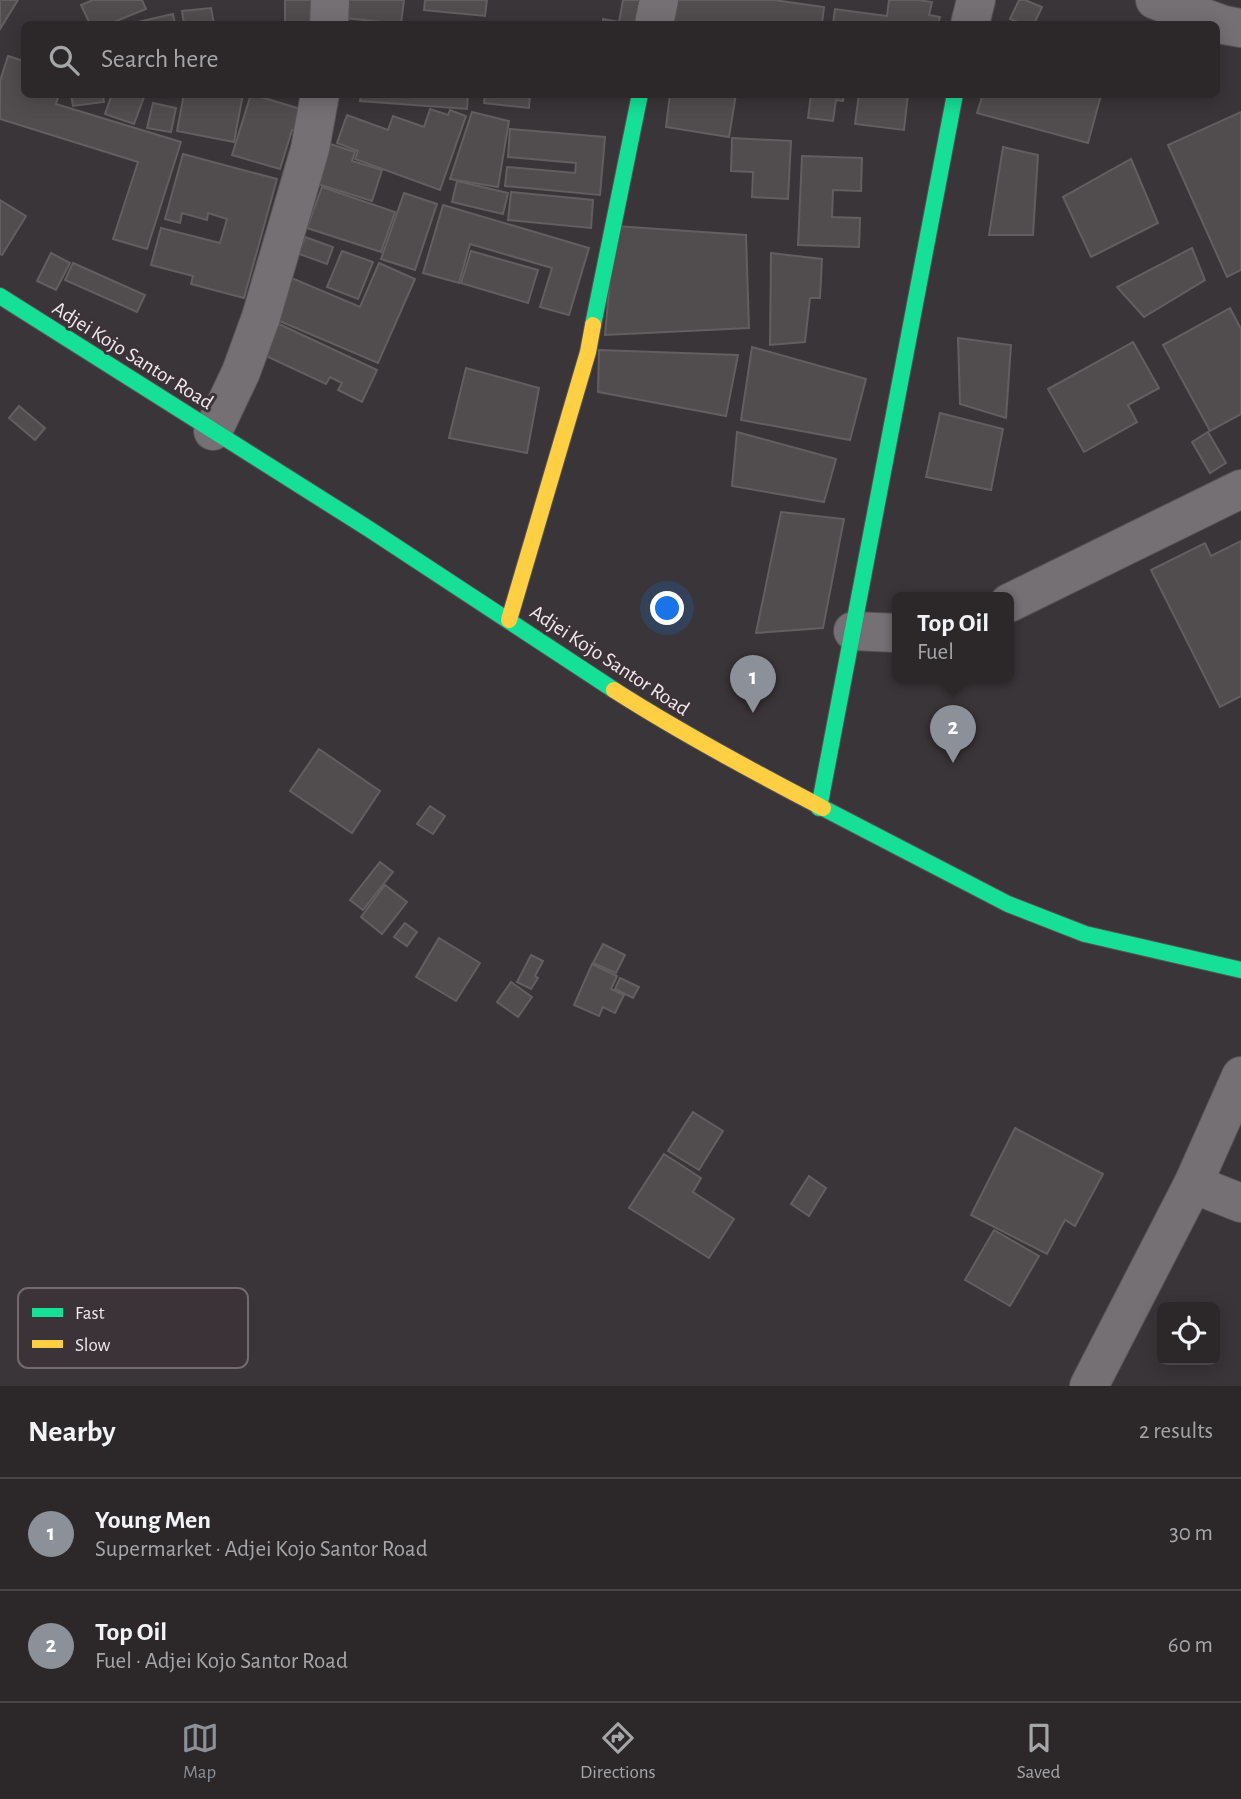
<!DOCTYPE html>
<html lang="en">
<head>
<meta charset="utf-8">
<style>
  :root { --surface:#2c282a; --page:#343032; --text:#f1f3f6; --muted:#a6a6a8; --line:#484447; --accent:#8c9099 }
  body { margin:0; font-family:"Alegreya Sans",sans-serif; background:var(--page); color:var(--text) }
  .controls { position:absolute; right:21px; bottom:21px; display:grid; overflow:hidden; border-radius:10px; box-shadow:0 4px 18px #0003 }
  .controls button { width:63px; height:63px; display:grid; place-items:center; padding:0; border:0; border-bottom:2px solid var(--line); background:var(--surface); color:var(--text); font:35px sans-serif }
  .you { position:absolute; left:668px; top:609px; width:24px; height:24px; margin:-18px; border:5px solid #fff; border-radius:50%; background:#1a73e8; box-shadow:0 0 0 10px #1a73e833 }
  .badge { display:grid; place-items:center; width:46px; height:46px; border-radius:50%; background:var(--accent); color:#fff; font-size:23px; font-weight:700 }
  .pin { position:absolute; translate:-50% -58px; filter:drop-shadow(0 2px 4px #0008) }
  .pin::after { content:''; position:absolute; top:37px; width:24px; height:21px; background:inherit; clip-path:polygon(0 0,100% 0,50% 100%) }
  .popup { position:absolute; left:892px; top:592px; width:122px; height:91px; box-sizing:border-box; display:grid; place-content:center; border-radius:10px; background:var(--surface); filter:drop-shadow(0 2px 5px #0005); font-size:23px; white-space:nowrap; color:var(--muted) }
  .popup b { font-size:26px; color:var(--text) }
  .popup::after { content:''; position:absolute; left:50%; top:100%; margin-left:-14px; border:14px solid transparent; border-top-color:var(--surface) }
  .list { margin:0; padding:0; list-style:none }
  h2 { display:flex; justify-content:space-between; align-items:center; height:91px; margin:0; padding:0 28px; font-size:30px }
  h2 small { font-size:23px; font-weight:400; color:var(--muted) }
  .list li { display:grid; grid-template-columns:46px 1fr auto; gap:21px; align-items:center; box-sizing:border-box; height:112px; padding:0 28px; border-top:2px solid var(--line) }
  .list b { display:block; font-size:26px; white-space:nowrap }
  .list p { margin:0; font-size:23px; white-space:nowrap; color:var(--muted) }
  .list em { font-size:23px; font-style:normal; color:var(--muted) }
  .icon { flex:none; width:38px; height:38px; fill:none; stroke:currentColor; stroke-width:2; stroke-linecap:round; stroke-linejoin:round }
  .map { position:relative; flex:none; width:1241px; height:1386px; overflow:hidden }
  .search { position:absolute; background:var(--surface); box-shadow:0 4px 18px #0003; left:21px; right:21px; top:21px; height:77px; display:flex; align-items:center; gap:18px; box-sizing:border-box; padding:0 24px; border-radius:10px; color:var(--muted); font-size:26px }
  .sheet { height:315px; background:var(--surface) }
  nav { display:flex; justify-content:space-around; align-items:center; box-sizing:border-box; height:98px; border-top:2px solid var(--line); background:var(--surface); font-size:19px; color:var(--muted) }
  nav a { display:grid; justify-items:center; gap:4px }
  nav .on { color:var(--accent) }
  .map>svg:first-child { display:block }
  .building { fill:#514d4e; stroke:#635e60; stroke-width:2 }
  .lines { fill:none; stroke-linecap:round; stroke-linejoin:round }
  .street-casing { stroke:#575355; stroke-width:40 }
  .fast-casing { stroke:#575355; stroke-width:18 }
  .slow-casing { stroke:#575355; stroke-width:18 }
  .street { stroke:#747073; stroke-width:38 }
  .fast { stroke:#16e098; stroke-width:16 }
  .slow { stroke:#ffcf43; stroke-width:16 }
  .labels { text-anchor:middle; stroke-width:6; stroke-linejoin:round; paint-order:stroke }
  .street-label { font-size:21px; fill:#f0eaed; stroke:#3c3338 }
  .key { fill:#3c3338; stroke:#726a6e; stroke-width:2 }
  .key-label { font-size:19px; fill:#f0eaed }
</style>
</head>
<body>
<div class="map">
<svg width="1241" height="1386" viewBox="0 0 1241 1386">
  <rect width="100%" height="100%" fill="#3a3538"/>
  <g class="building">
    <path d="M0,0H18L0,29Z"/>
    <path d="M93,0H142L146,9L109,24H90L81,5Z"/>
    <rect x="285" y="0" width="37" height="24"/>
    <path d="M348,0H404L401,24L345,18Z"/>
    <path d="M425,0H487L485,16L424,10Z"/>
    <path d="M623,0H653L649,24H603V19L619,22Z"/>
    <path d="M675,0H774L824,7L822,24H688L674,23Z"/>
    <path d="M889,0H918L932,2L929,15L940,17L938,24H833L835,9L887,16Z"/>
    <path d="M1019,0H1025L1042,7L1034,24H1023L1010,19Z"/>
    <path d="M211,8L214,24H184L182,11Z"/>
    <path d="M173,14L175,24H129Z"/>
    <path d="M8,56L24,61V94H59L56,104L181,142L147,249L113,239L138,162L0,119V81Z"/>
    <path d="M71,94H103L104,102L73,106Z"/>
    <path d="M112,94H136L144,97L134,124L105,114Z"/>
    <path d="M184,94H243L234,142L177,131Z"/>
    <path d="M251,94L310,112L303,134L292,130L280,169L232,155Z"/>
    <path d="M361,94H468L467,109L360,101Z"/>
    <path d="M485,94H530L529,108L484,103Z"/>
    <path d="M670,94H736L729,137L666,127Z"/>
    <path d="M811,94H844L843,101L836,100L833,121L808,118Z"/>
    <path d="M859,94H908L904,130L855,124Z"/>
    <path d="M983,94H1099L1101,95L1088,143L977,113Z"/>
    <path d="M153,103L176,108L171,132L147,128Z"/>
    <path d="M430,109L448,115L450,110L466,116L440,190L355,159L358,151L337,143L347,115L388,130L393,116L424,127Z"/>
    <path d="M472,112L509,121L498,187L450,179Z"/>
    <path d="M1241,112V270L1227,277L1168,145Z"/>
    <path d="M510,129L605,137L600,195L505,186L507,167L575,173L576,163L508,157Z"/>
    <path d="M732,138L791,141L788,199L752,197L753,172L731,171Z"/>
    <path d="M321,141L355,152L352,161L382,170L372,201L308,181Z"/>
    <path d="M1003,147L1038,155L1033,235H989Z"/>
    <path d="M183,154L277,179L244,298L191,284L193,276L151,265L161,228L220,243L227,219L208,213L207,220L182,213L180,223L165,219Z"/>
    <path d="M802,156L862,158L861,191L833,190L832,217L860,218L859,247L798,245Z"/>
    <path d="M1131,159L1158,223L1091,257L1063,197Z"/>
    <path d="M457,181L508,193L503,214L452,202Z"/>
    <path d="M322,187L395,212L381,252L307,228Z"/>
    <path d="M511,192L593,200L591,228L508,220Z"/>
    <path d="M404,193L437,204L415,270L381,259Z"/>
    <path d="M0,200L26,216L2,255L0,254Z"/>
    <path d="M443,205L589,248L569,315L540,307L552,268L470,244L459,283L423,273Z"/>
    <path d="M615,226L746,235L749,328L605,335Z"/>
    <path d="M305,237L333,247L327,264L299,254Z"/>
    <path d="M1192,248L1205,280L1144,317L1117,287Z"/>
    <path d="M342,251L373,262L358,299L327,287Z"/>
    <path d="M471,251L538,270L528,303L461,283Z"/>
    <path d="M51,253L70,263L56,290L37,281Z"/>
    <path d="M771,253L822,259L820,298H810L805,342L770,345Z"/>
    <path d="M73,263L145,295L137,312L65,280Z"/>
    <path d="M379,263L415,279L378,363L270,317L287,276L360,307Z"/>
    <path d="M1230,308L1241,329V414L1210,431L1163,345Z"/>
    <path d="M279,324L377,370L362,402L338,390L342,383L330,377L326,384L264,355Z"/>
    <path d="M958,338L1011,345L1006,418L960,404Z"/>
    <path d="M1133,342L1159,388L1128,405L1137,422L1084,452L1048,389Z"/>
    <path d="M752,347L866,379L850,440L741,420Z"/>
    <path d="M599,350L738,355L726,416L598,392Z"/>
    <path d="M466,368L539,388L527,453L449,438Z"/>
    <path d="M19,406L45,428L35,440L9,418Z"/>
    <path d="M940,413L1003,429L991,490L926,477Z"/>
    <path d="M737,432L836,459L824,502L732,486Z"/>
    <path d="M1208,432L1226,463L1210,473L1192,442Z"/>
    <path d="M781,512L844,519L823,628L756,633Z"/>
    <path d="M1241,541V696L1220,707L1151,570L1205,543L1211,556Z"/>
    <path d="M319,749L380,791L352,833L290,791Z"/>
    <path d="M430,806L445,816L433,834L417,824Z"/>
    <path d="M380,862L393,872L363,910L350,900Z"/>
    <path d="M385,885L407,902L382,934L361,917Z"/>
    <path d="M405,923L417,932L407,946L394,937Z"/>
    <path d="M439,938L480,963L456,1001L416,977Z"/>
    <path d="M603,944L625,955L616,973L593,963Z"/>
    <path d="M531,955L543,961L535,976L538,978L531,989L517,982Z"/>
    <path d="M592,964L617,976L611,989L624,995L615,1013L603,1007L599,1016L574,1005Z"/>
    <path d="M620,978L639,987L633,998L615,989Z"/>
    <path d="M511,982L532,997L518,1017L497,1002Z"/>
    <path d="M693,1112L723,1131L699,1170L668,1151Z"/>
    <path d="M1015,1128L1103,1174L1075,1226L1065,1220L1047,1254L971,1215Z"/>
    <path d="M664,1154L701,1178L693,1192L734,1219L709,1258L629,1208Z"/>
    <path d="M809,1176L826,1188L809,1216L791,1204Z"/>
    <path d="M994,1230L1039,1256L1010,1306L965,1280Z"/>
  </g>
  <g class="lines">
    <g class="street-casing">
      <g id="street">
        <path d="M1155,0L1224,25L1241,28"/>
        <path d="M329,24L330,0"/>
        <path d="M654,24L659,0"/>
        <path d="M970,24L976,0"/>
        <path d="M213,431L241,372L261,317L310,149L320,94"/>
        <path d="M1009,603L1241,489"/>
        <path d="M853,631L897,633"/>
        <path d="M1193,1184L1241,1203"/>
        <path d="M1089,1386L1193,1184L1241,1076"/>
      </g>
    </g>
    <g class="fast-casing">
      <g id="fast">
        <path d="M0,296L369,529L614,690"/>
        <path d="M593,325L640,94"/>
        <path d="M819,808L955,94"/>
        <path d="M823,808L1008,904L1085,934L1241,970"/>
      </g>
    </g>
    <g class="slow-casing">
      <g id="slow">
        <path d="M509,620L588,352L593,325"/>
        <path d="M614,690C681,733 752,771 823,808"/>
      </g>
    </g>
    <use href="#street" class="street"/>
    <use href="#fast" class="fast"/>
    <use href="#slow" class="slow"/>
  </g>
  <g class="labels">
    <g class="street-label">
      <text transform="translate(133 355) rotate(32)" y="7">Adjei Kojo Santor Road</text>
      <text transform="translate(610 660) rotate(33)" y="7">Adjei Kojo Santor Road</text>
    </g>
  </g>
  <rect x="18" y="1288" width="230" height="80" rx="10" class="key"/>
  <rect x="32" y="1308" width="31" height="9" fill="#16e098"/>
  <rect x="32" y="1340" width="31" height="8" fill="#ffcf43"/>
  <g class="key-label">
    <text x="75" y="1319">Fast</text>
    <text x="75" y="1351">Slow</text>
  </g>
</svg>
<div class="controls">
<button><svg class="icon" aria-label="locate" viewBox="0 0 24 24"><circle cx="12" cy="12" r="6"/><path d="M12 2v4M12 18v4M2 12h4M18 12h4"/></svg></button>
</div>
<div class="you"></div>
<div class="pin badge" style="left:753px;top:713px">1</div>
<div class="pin badge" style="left:953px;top:763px">2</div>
<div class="popup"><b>Top Oil</b>Fuel</div>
<div class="search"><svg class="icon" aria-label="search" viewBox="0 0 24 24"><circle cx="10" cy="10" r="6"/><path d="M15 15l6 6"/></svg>Search here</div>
</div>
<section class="sheet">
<h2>Nearby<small>2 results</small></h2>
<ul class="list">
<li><span class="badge">1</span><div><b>Young Men</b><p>Supermarket · Adjei Kojo Santor Road</p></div><em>30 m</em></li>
<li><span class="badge">2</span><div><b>Top Oil</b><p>Fuel · Adjei Kojo Santor Road</p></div><em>60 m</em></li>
</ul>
</section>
<nav>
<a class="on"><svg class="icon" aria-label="map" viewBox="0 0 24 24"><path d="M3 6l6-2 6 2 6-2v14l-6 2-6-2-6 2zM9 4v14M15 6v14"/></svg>Map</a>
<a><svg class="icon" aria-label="directions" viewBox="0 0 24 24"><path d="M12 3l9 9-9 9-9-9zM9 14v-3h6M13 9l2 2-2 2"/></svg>Directions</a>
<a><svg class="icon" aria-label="saved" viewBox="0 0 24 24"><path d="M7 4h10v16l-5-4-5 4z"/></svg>Saved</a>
</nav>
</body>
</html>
